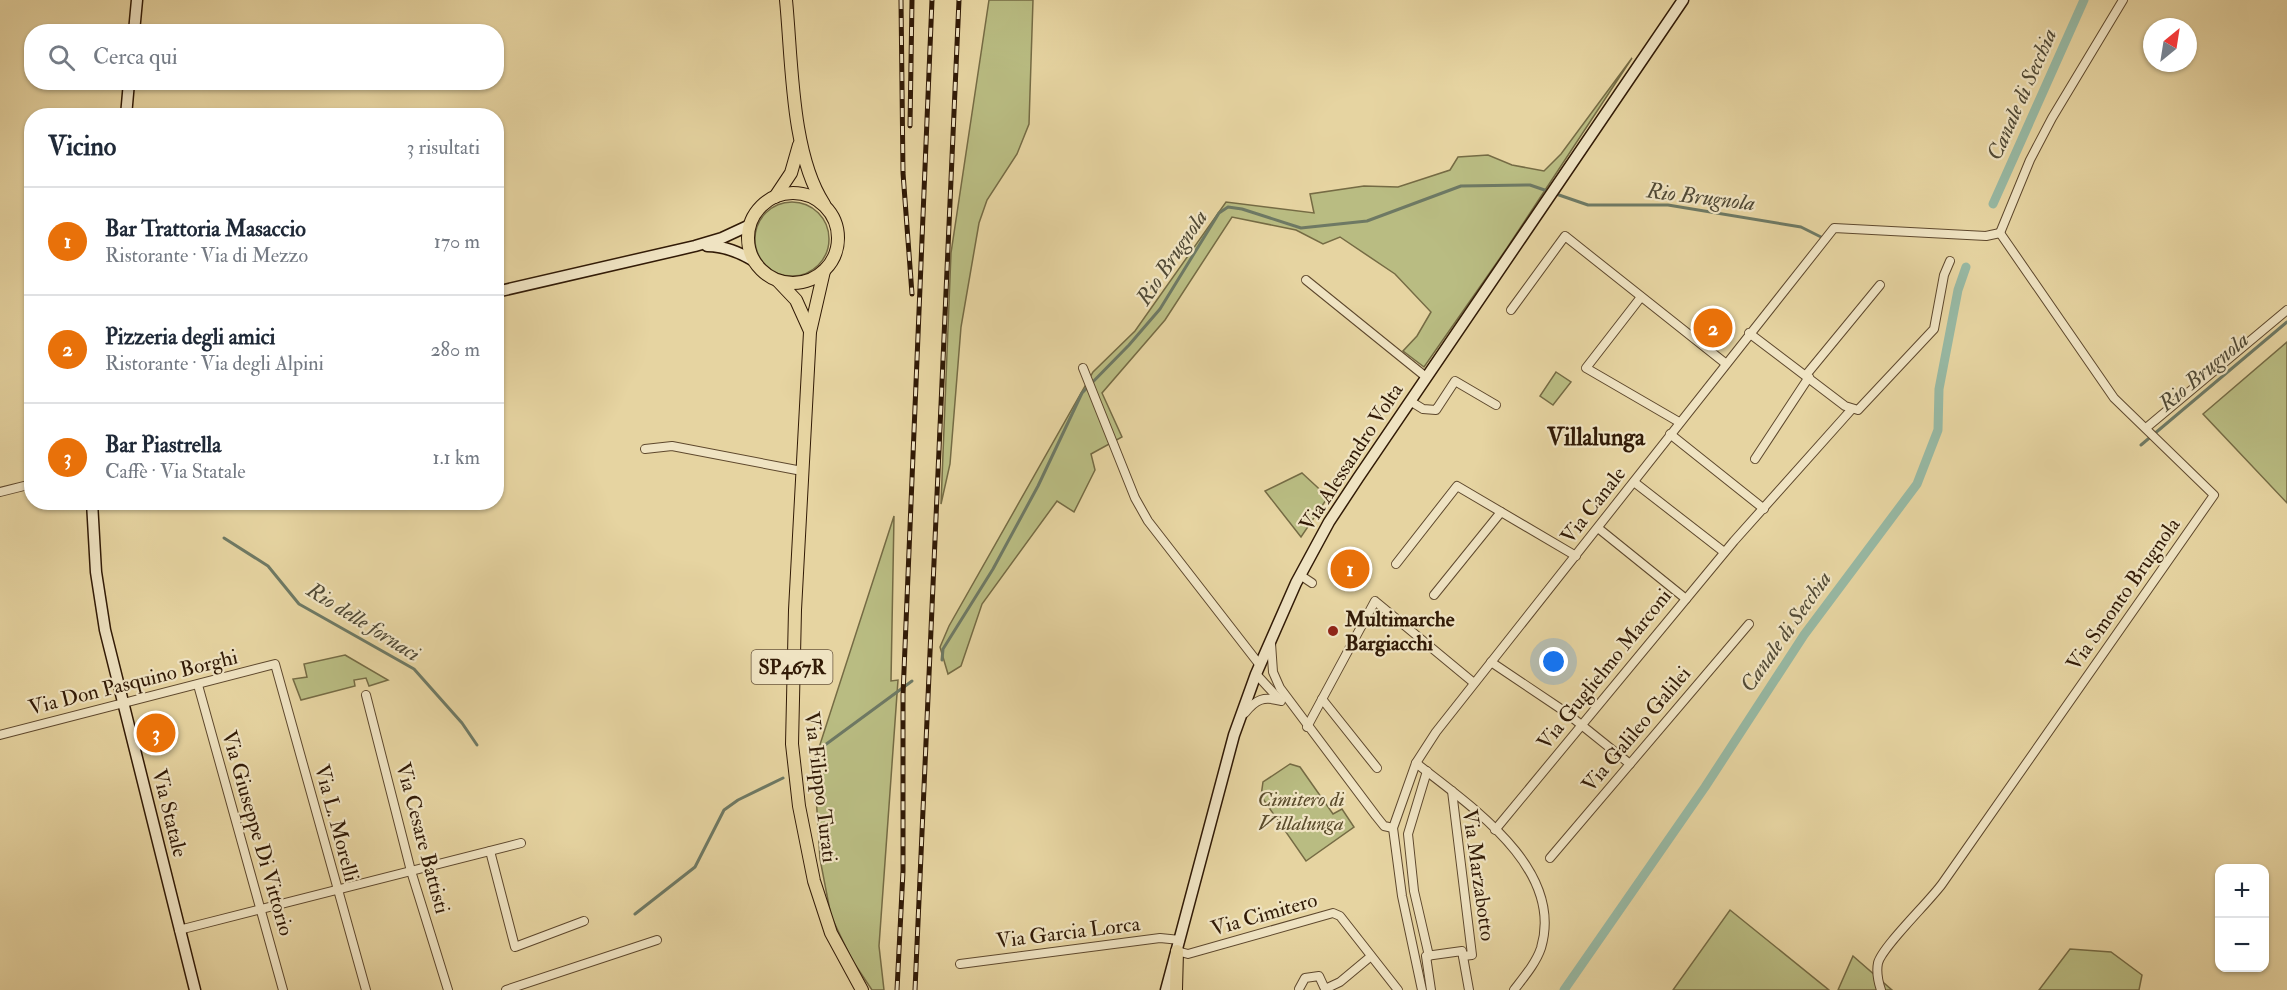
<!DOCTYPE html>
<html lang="it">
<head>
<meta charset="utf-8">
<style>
  :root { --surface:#fff; --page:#f6f6f7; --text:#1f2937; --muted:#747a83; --line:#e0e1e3; --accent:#d93025 }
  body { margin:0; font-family:"IM FELL Double Pica",serif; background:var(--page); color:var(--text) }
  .controls { position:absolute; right:18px; bottom:18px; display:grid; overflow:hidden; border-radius:12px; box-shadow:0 2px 4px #0004 }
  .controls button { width:54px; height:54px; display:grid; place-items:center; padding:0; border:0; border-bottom:2px solid var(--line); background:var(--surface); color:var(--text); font:30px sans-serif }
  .compass { position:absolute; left:2143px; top:18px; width:54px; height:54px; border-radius:50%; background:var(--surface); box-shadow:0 2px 4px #0004; rotate:30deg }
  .you { position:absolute; left:1554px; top:662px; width:21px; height:21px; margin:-15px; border:4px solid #fff; border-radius:50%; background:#1a73e8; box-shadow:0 0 0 9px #1a73e833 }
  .badge { display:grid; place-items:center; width:39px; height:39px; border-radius:50%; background:var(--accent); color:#fff; font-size:20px; font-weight:700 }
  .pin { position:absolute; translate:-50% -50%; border:3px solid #fff; box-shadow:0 2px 6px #0006 }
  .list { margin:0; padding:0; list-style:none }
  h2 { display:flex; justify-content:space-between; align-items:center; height:78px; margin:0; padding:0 24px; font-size:26px }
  h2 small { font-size:20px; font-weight:400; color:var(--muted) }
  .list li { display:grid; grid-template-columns:39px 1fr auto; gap:18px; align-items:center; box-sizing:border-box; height:108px; padding:0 24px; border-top:2px solid var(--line) }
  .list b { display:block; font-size:22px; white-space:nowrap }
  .list p { margin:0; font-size:20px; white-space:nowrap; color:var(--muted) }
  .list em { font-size:20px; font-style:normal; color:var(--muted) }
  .icon { flex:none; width:33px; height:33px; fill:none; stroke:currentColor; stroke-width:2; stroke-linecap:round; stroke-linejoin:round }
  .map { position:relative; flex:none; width:2287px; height:990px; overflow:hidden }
  .search { position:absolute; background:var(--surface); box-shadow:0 2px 4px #0004; left:24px; top:24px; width:480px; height:66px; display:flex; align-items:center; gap:15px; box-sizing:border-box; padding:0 21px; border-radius:24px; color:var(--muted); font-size:22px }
  .panel { position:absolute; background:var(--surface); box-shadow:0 2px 4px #0004; left:24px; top:108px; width:480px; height:402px; border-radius:24px }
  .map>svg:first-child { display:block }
  .green { fill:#b9bc82; stroke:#756b44; stroke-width:1.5 }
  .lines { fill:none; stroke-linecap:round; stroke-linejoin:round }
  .stream { stroke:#6e7964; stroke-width:3 }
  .canal { stroke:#97b8a3; stroke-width:9 }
  .street-casing { stroke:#5e482d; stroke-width:10 }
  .secondary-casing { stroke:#311a06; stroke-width:13 }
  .primary-casing { stroke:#311a06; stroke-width:14 }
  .street { stroke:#efe3c2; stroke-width:8 }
  .secondary { stroke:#efe3c2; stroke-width:10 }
  .primary { stroke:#e6d4a1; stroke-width:12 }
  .rail-casing { stroke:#311a06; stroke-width:5 }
  .rail { stroke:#efe3c2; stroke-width:3; stroke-dasharray:9; stroke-linecap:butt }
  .poi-dot { fill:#8f2418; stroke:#efe3c2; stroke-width:2 }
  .labels { text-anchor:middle; stroke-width:4.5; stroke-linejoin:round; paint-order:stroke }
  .shield { fill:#efe3c2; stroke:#6a563e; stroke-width:1.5 }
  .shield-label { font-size:20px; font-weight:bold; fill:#311a06 }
  .street-label { font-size:21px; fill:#311a06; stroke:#efe3c2 }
  .poi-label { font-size:21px; font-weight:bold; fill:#311a06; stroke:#efe3c2; text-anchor:start }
  .park-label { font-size:21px; font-style:italic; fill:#5a4b2b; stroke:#efe3c2 }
  .water-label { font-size:22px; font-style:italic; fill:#504935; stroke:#efe3c2 }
  .quarter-label { font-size:24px; font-weight:bold; fill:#311a06; stroke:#efe3c2 }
</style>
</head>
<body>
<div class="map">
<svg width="2287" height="990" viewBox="0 0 2287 990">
  <rect width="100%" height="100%" fill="#e6d4a1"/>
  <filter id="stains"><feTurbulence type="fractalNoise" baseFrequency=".00333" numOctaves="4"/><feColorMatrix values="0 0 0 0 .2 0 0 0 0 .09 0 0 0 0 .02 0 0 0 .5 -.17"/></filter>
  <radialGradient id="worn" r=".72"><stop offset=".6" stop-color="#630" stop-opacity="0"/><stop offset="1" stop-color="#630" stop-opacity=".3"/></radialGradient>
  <g class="green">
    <path d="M989,0H1033L1029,124L1017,154L987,200L979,223L961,327L950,464L941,504L951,253Z"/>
    <path d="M1632,58L1507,248L1424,367L1403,351L1417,336L1431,312L1395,274L1340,237L1323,244L1296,230L1232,217L1165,320L1102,393L1122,437L1091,454L1095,470L1074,512L1057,501L982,604L961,666L948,674L940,647L949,626L1093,372L1135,331L1226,202L1314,213L1310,194L1364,186L1398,187L1450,170L1458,157L1488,155L1512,165L1544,171L1561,154Z"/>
    <circle cx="792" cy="239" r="37"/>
    <path d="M2287,342V503L2203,414Z"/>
    <path d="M1556,372L1571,382L1553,405L1540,396Z"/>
    <path d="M1302,473L1328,497L1301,537L1265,491Z"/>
    <path d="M894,516L891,681L898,680L879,946L884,990H872L852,960L831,916L820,859L814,763Z"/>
    <path d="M345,655L388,680L369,686L366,678L354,680L355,686L301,700L293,679L307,677L304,664Z"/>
    <path d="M1290,764L1300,767L1333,814L1342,809L1354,827L1306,861L1261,796L1263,782Z"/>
    <path d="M1730,910L1829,990H1673Z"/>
    <path d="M2070,949L2111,952L2142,975L2139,990H2039Z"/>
    <path d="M1853,956L1892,990H1838Z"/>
  </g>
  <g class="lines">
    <g class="stream">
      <path d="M2141,445L2287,322"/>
      <path d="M224,538L268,566L299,604L414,669L462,723L477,745"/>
      <path d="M942,660L943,649L993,569L1038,486L1082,393L1129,345L1160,309L1219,213L1228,207L1242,209L1301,228L1367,221L1461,186L1530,185L1588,205H1668L1801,227L1821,237"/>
      <path d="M825,745L912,681"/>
      <path d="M635,914L695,867L724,810L738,800L783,778"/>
    </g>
    <g class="canal">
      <path d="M1993,204L2084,0"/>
      <path d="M1564,990L1705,787L1804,635L1917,484L1938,430L1939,389L1958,290L1966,267"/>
    </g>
    <g class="street-casing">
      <g id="street">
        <path d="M2000,233L2030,160L2052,118L2123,0"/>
        <path d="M1306,280L1426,377"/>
        <path d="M1641,297L1586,368L1679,422"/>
        <path d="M1511,310L1565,236L1725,363"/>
        <path d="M1749,333L1845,406L1858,410L1934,329L1944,275L1950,261"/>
        <path d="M1083,368L1135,498L1148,521L1259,664"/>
        <path d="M1806,375L1880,285"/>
        <path d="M1410,401L1423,409L1436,410L1455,381L1496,405"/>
        <path d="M2146,428L2287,310"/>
        <path d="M1670,434L1764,509"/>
        <path d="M645,449L672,446L802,471"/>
        <path d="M1755,459L1809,377"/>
        <path d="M1634,482L1724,552"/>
        <path d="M0,492L32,484"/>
        <path d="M1598,528L1686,599"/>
        <path d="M1396,564L1457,486L1576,556"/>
        <path d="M1300,575L1312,583"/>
        <path d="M1434,595L1501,512"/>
        <path d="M1271,643L1273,672L1280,688L1376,816L1384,826L1393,828"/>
        <path d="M1491,662L1564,711L1630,764"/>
        <path d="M1256,674L1279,699"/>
        <path d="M198,685L283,990"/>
        <path d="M366,695L411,871L448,990"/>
        <path d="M1322,699L1377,768"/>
        <path d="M1245,713C1256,699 1264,696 1281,701"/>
        <path d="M1307,727L1375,601L1474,683"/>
        <path d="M0,735L275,664L366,990"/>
        <path d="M1416,763C1469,805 1565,868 1541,948C1536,963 1524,977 1514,990"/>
        <path d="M1427,771L1408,834L1414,891L1429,956"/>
        <path d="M1452,791L1472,955L1463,956"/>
        <path d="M1495,830L1734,541L1851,410"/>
        <path d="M490,851L515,947L584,921"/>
        <path d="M1550,858L1749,624"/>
        <path d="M179,930L521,843"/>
        <path d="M1177,951L1188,954L1333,913L1340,916L1398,990"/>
        <path d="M960,964L1160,938L1180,940"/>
        <path d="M1299,989L1305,978L1319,976L1325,989L1340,982L1370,957"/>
        <path d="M506,990L657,940"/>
        <path d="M1422,990L1402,896L1393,828L1416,763L1436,732L1834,228L1986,236L2000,233"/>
        <path d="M1431,990L1426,956L1462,951L1469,990"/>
        <path d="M1881,990C1878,981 1876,973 1878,963C1882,947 1929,902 1942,884L2214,495L2114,398L2000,233"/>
      </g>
    </g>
    <g class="secondary-casing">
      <g id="secondary">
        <path d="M134,32L137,0"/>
        <path d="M126,116L129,82"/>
        <path d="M707,246C725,246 739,252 754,261"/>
        <path d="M496,292L695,246L722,238L750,225"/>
        <path d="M92,502L96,572L105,630L195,990"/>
        <path d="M1166,990L1234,735L1256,674L1296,583L1329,522L1358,478L1683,0"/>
      </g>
    </g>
    <g class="primary-casing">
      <g id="primary">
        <path d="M786,0C792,60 791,154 824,204"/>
        <circle cx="793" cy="238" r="45"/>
        <path d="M775,197L791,173L799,145"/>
        <path d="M824,271L810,332L795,610L792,744L799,806L814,881L831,933L862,990"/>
        <path d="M778,281L796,300L810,331"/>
        <path d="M1176,990L1177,951"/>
      </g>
    </g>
    <use href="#street" class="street"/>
    <use href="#secondary" class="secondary"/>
    <use href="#primary" class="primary"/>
    <g class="rail-casing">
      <g id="rail">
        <path d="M901,0L903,173L912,294"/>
        <path d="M910,126L912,0"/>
        <path d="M897,990L903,871V695L932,0"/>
        <path d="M915,990L959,0"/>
      </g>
    </g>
    <use href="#rail" class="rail"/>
  </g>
  <circle class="poi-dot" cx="1333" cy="631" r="6"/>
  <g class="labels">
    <rect class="shield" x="751.5" y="650" width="81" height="34" rx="4.5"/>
    <g class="shield-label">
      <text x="792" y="674">SP467R</text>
    </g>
    <g class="street-label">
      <text transform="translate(1351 457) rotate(-57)" y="7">Via Alessandro Volta</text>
      <text transform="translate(1593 505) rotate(-52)" y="7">Via Canale</text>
      <text transform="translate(2123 594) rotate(-55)" y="7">Via Smonto Brugnola</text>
      <text transform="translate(1604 669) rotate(-51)" y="7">Via Guglielmo Marconi</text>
      <text transform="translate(133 682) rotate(-14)" y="7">Via Don Pasquino Borghi</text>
      <text transform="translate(1636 729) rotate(-50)" y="7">Via Galileo Galilei</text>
      <text transform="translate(821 787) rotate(83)" y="7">Via Filippo Turati</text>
      <text transform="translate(170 813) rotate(76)" y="7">Via Statale</text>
      <text transform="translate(337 823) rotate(75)" y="7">Via L. Morelli</text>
      <text transform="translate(258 833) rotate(74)" y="7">Via Giuseppe Di Vittorio</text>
      <text transform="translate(423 838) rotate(75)" y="7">Via Cesare Battisti</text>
      <text transform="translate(1479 875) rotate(82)" y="7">Via Marzabotto</text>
      <text transform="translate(1264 914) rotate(-16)" y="7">Via Cimitero</text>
      <text transform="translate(1068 932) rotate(-7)" y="7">Via Garcia Lorca</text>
    </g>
    <g class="poi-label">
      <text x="1345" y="626">Multimarche<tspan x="1345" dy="24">Bargiacchi</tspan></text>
    </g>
    <g class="park-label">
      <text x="1301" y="806">Cimitero di<tspan x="1301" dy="24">Villalunga</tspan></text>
    </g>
    <g class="water-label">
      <text transform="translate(2021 94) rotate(-66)" y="8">Canale di Secchia</text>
      <text transform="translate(1701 196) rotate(7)" y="8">Rio Brugnola</text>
      <text transform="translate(1171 257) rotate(-56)" y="8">Rio Brugnola</text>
      <text transform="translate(2203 371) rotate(-40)" y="8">Rio Brugnola</text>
      <text transform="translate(364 621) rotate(32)" y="8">Rio delle fornaci</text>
      <text transform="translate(1785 631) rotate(-55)" y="8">Canale di Secchia</text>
    </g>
    <g class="quarter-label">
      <text x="1596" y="445">Villalunga</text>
    </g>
  </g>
  <rect width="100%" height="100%" filter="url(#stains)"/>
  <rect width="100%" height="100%" fill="url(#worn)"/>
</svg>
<div class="controls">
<button>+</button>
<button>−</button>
</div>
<svg class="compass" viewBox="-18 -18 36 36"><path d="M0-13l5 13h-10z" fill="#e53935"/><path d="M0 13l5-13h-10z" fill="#747a83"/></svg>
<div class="you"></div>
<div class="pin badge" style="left:1350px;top:569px;background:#e8710a">1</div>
<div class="pin badge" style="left:1713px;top:328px;background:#e8710a">2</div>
<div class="pin badge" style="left:156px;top:733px;background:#e8710a">3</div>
<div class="search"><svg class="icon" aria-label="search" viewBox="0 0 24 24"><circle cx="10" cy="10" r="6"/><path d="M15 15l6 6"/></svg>Cerca qui</div>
<section class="panel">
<h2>Vicino<small>3 risultati</small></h2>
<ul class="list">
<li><span class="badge" style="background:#e8710a">1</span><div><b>Bar Trattoria Masaccio</b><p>Ristorante · Via di Mezzo</p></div><em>170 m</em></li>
<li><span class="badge" style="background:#e8710a">2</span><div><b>Pizzeria degli amici</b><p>Ristorante · Via degli Alpini</p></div><em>280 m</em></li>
<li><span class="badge" style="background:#e8710a">3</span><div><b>Bar Piastrella</b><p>Caffè · Via Statale</p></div><em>1.1 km</em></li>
</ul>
</section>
</div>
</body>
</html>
